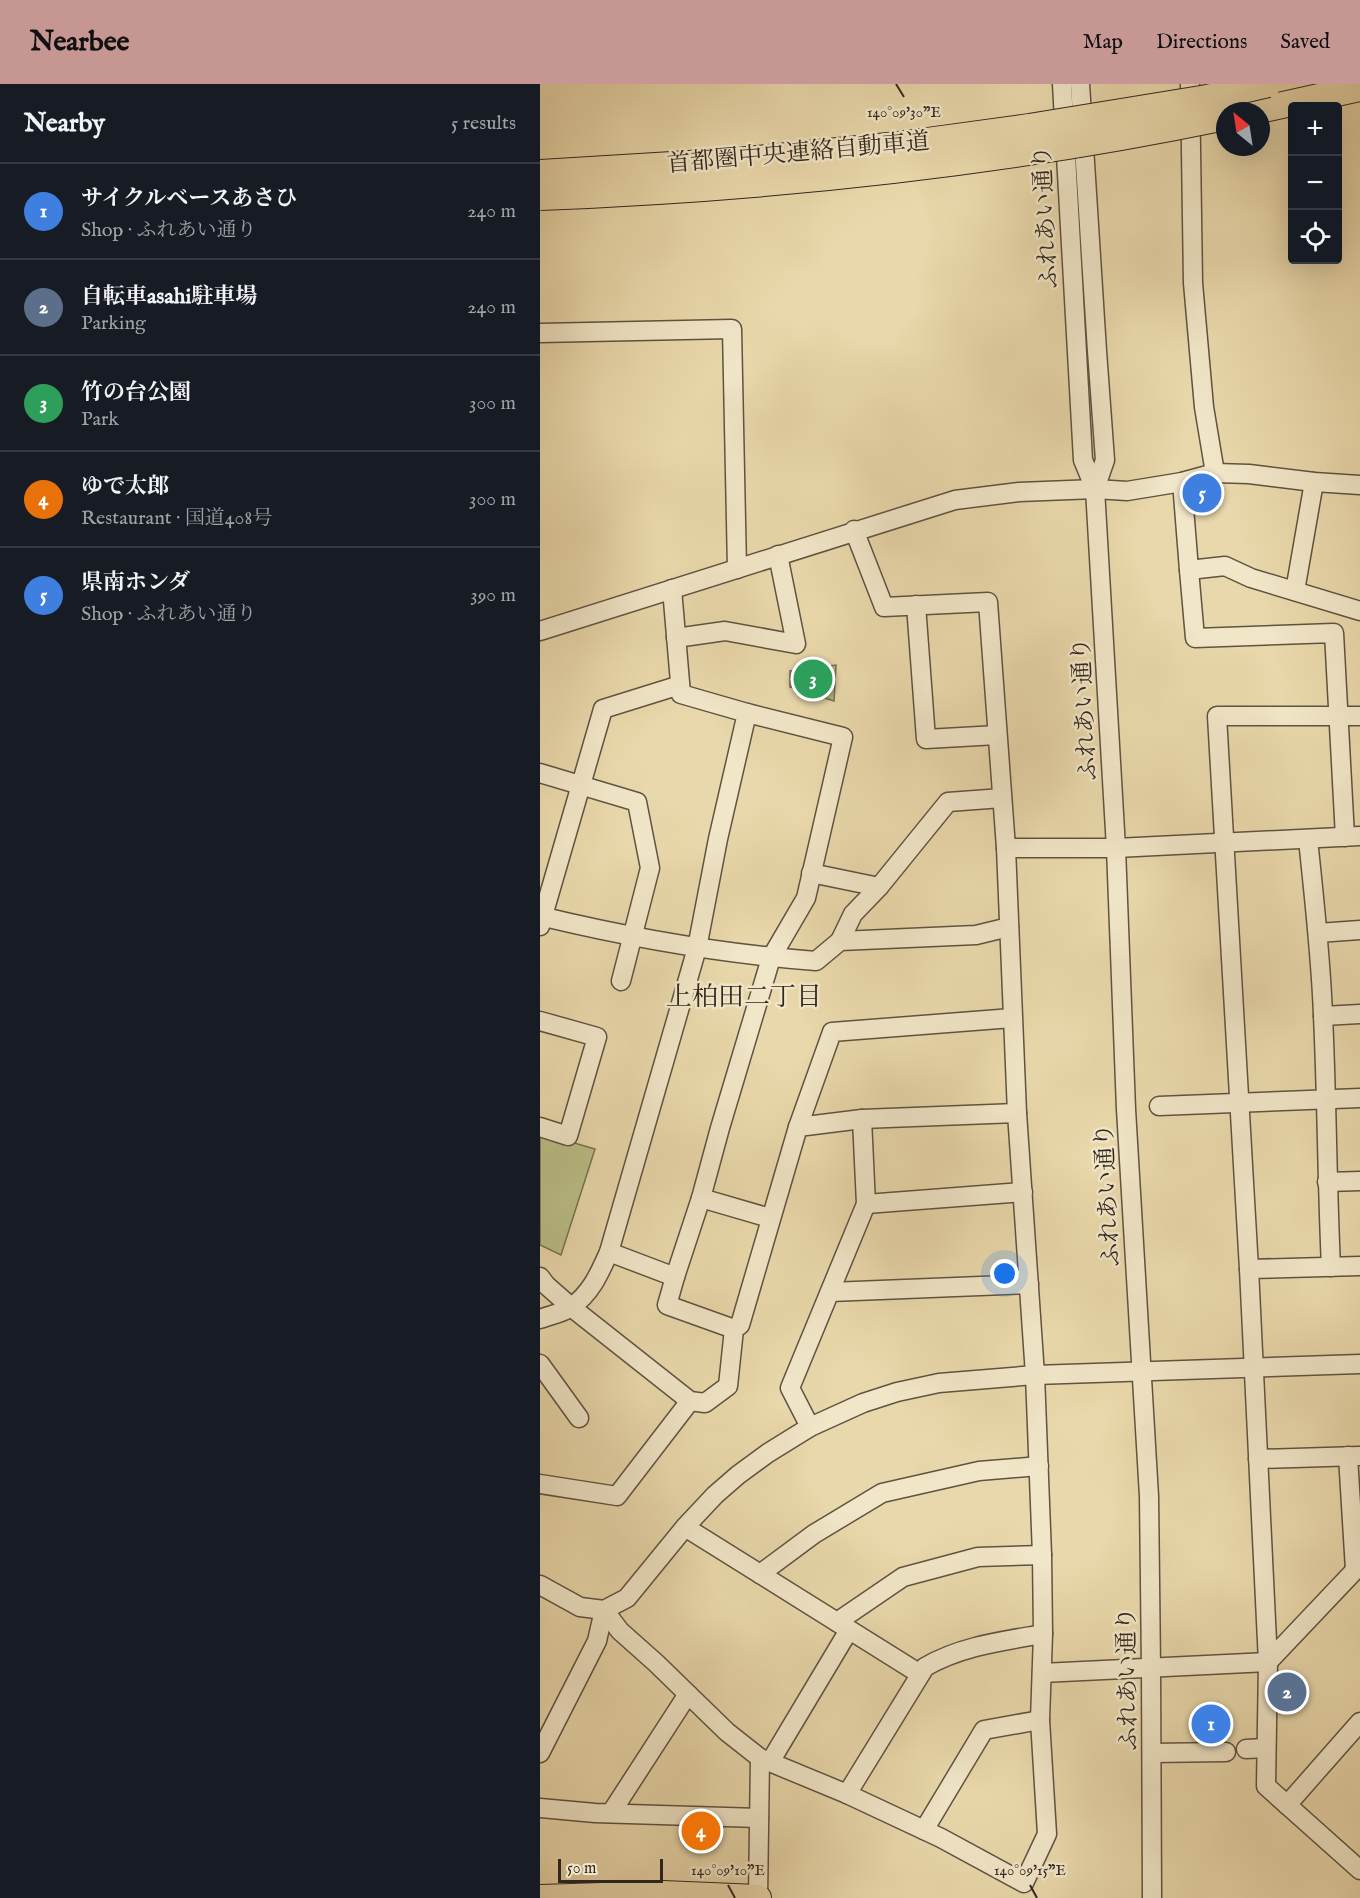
<!DOCTYPE html>
<html lang="en">
<head>
<meta charset="utf-8">
<style>
  :root { --surface:#171b24; --page:#242831; --text:#f1f3f6; --muted:#9ea1a6; --line:#363941; --accent:#c59692 }
  body { margin:0; font-family:"IM FELL English","Noto Serif JP",serif; background:var(--page); color:var(--text) }
  .controls { position:absolute; right:18px; top:18px; display:grid; overflow:hidden; border-radius:6px; box-shadow:0 6px 24px #0002 }
  .controls button { width:54px; height:54px; display:grid; place-items:center; padding:0; border:0; border-bottom:2px solid var(--line); background:var(--surface); color:var(--text); font:30px sans-serif }
  .compass { position:absolute; left:676px; top:18px; width:54px; height:54px; border-radius:50%; background:var(--surface); box-shadow:0 6px 24px #0002; rotate:330deg }
  .scale { position:absolute; left:18px; bottom:15px; width:105px; box-sizing:border-box; padding-left:6px; border:3px solid #31271f; border-top:0; font-size:16px; line-height:21px; white-space:nowrap; color:#31271f; -webkit-text-stroke:4px #f1e6c8; paint-order:stroke }
  .you { position:absolute; left:465px; top:1190px; width:21px; height:21px; margin:-15px; border:4px solid #fff; border-radius:50%; background:#1a73e8; box-shadow:0 0 0 9px #1a73e833 }
  .badge { display:grid; place-items:center; width:39px; height:39px; border-radius:50%; background:var(--accent); color:#fff; font-size:20px; font-weight:700 }
  .pin { position:absolute; translate:-50% -50%; border:3px solid #fff; box-shadow:0 2px 6px #0006 }
  .list { margin:0; padding:0; list-style:none }
  h2 { display:flex; justify-content:space-between; align-items:center; height:78px; margin:0; padding:0 24px; font-size:26px }
  h2 small { font-size:20px; font-weight:400; color:var(--muted) }
  .list li { display:grid; grid-template-columns:39px 1fr auto; gap:18px; align-items:center; box-sizing:border-box; height:96px; padding:0 24px; border-top:2px solid var(--line) }
  .list b { display:block; font-size:22px; white-space:nowrap }
  .list p { margin:0; font-size:20px; white-space:nowrap; color:var(--muted) }
  .list em { font-size:20px; font-style:normal; color:var(--muted) }
  .icon { flex:none; width:33px; height:33px; fill:none; stroke:currentColor; stroke-width:2; stroke-linecap:round; stroke-linejoin:round }
  .map { position:relative; flex:none; width:820px; height:1814px; overflow:hidden }
  header { display:flex; align-items:center; gap:36px; box-sizing:border-box; height:84px; padding:0 30px; background:var(--accent); color:#111 }
  header strong { font-size:28px }
  nav { display:flex; gap:33px; margin-inline-start:auto; font-size:21px }
  main { display:flex }
  aside { flex:1; background:var(--surface) }
  .map>svg:first-child { display:block }
  .green { fill:#babe86; stroke:#767252; stroke-width:1.5 }
  .lines { fill:none; stroke-linecap:round; stroke-linejoin:round }
  .minor-casing { stroke:#5f5342; stroke-width:21 }
  .highway-casing { stroke:#31271f; stroke-width:28 }
  .minor { stroke:#f1e6c8; stroke-width:18 }
  .highway { stroke:#e9d8ab; stroke-width:26 }
  .highway-bridge-casing { stroke:#31271f; stroke-width:28; stroke-linecap:butt }
  .highway-bridge { stroke:#e9d8ab; stroke-width:26 }
  .ticks { fill:none; stroke:#31271f; stroke-width:2 }
  .labels { text-anchor:middle; stroke-width:5; stroke-linejoin:round; paint-order:stroke }
  .street-label { font-size:24px; fill:#31271f; stroke:#f1e6c8 }
  .neighbourhood-label { font-size:26px; fill:#31271f; stroke:#f1e6c8 }
  .ticks-label { font-size:15px; text-anchor:middle; fill:#31271f; stroke:#f1e6c8; stroke-width:5; stroke-linejoin:round; paint-order:stroke }
</style>
</head>
<body>
<header>
<strong>Nearbee</strong>
<nav><a>Map</a><a>Directions</a><a>Saved</a></nav>
</header>
<main>
<aside>
<h2>Nearby<small>5 results</small></h2>
<ul class="list">
<li><span class="badge" style="background:#3f7fe0">1</span><div><b>サイクルベースあさひ</b><p>Shop · ふれあい通り</p></div><em>240 m</em></li>
<li><span class="badge" style="background:#5c6f8a">2</span><div><b>自転車asahi駐車場</b><p>Parking</p></div><em>240 m</em></li>
<li><span class="badge" style="background:#2e9e5b">3</span><div><b>竹の台公園</b><p>Park</p></div><em>300 m</em></li>
<li><span class="badge" style="background:#e8710a">4</span><div><b>ゆで太郎</b><p>Restaurant · 国道408号</p></div><em>300 m</em></li>
<li><span class="badge" style="background:#3f7fe0">5</span><div><b>県南ホンダ</b><p>Shop · ふれあい通り</p></div><em>390 m</em></li>
</ul>
</aside>
<div class="map">
<svg width="820" height="1814" viewBox="0 0 820 1814">
  <rect width="100%" height="100%" fill="#e9d8ab"/>
  <filter id="stains"><feTurbulence type="fractalNoise" baseFrequency=".00333" numOctaves="4"/><feColorMatrix values="0 0 0 0 .2 0 0 0 0 .09 0 0 0 0 .02 0 0 0 .5 -.17"/></filter>
  <radialGradient id="worn" r=".72"><stop offset=".6" stop-color="#630" stop-opacity="0"/><stop offset="1" stop-color="#630" stop-opacity=".3"/></radialGradient>
  <g class="green">
    <path d="M296,581L294,617L250,603V587Z"/>
    <path d="M0,1049L55,1065L21,1171L0,1161Z"/>
  </g>
  <g class="lines">
    <g class="minor-casing">
      <g id="minor">
        <path d="M522,0L543,376L555,405L576,764L586,1025L609,1412L611,1584L612,1814"/>
        <path d="M540,0L557,267L565,376L555,405"/>
        <path d="M650,0L653,199L664,323L675,389"/>
        <path d="M0,249L192,245L197,485"/>
        <path d="M642,398L649,486L685,482L711,494L820,527"/>
        <path d="M649,486L655,554L794,549L805,753"/>
        <path d="M755,507L774,398"/>
        <path d="M376,521L386,655L457,651"/>
        <path d="M0,547L415,416L479,408L555,405L587,407L642,398L675,389L709,390L774,398L820,401"/>
        <path d="M136,554L185,547L256,560L238,471"/>
        <path d="M820,632H677L709,1185L728,1578L726,1702L820,1786"/>
        <path d="M0,689L97,718L110,784L81,897"/>
        <path d="M768,755C774,814 781,873 783,932C787,1015 787,1099 791,1183"/>
        <path d="M466,764H576L820,752"/>
        <path d="M271,789L339,803"/>
        <path d="M0,832C91,854 183,870 276,877L300,857L436,851L469,843"/>
        <path d="M0,842L63,625L140,601"/>
        <path d="M778,849L820,846"/>
        <path d="M300,857L313,830L339,803L408,718L462,714"/>
        <path d="M783,932L820,930"/>
        <path d="M0,937L57,953L28,1052L0,1043"/>
        <path d="M619,1022L820,1014"/>
        <path d="M258,1043L292,948L472,934"/>
        <path d="M787,1098L820,1097"/>
        <path d="M161,1114L230,1134"/>
        <path d="M326,1120L483,1108"/>
        <path d="M69,1168L135,1193L127,1221L194,1245L200,1241L258,1043L322,1035L477,1029"/>
        <path d="M709,1185L820,1182"/>
        <path d="M0,1193L6,1201L31,1223L150,1317L165,1319L188,1302L194,1245"/>
        <path d="M135,1193L161,1114L180,1044L231,874L266,814L303,653L207,629"/>
        <path d="M290,1208L489,1200"/>
        <path d="M0,1235C10,1231 23,1229 31,1223C51,1210 60,1188 69,1168L157,864L178,755L207,629L141,610L132,505"/>
        <path d="M0,1280L39,1334"/>
        <path d="M270,1343L250,1304L326,1120L322,1035"/>
        <path d="M808,1372L815,1486"/>
        <path d="M718,1375L819,1372"/>
        <path d="M0,1400L77,1412L150,1317"/>
        <path d="M145,1443L380,1590"/>
        <path d="M220,1490L274,1450L342,1409L439,1387L499,1382"/>
        <path d="M0,1501L40,1523L64,1526L87,1514L145,1443L175,1411L198,1391L228,1369L270,1343L323,1319L357,1308L399,1299L495,1291L820,1280"/>
        <path d="M64,1526L80,1547L116,1579L187,1648L220,1674L307,1710L401,1754L484,1799L507,1750L500,1636L503,1550L502,1471L495,1291L477,1029L466,764L448,518L344,523L314,446"/>
        <path d="M297,1538L363,1493L438,1473L502,1471"/>
        <path d="M502,1589L728,1578L820,1481"/>
        <path d="M706,1665L726,1664"/>
        <path d="M0,1669L57,1557L64,1526"/>
        <path d="M612,1669L686,1668"/>
        <path d="M230,1678L309,1546"/>
        <path d="M307,1710L385,1583C421,1562 463,1557 503,1550"/>
        <path d="M747,1721L820,1638"/>
        <path d="M0,1724L55,1729L219,1734"/>
        <path d="M71,1729L148,1610"/>
        <path d="M384,1746L444,1646L500,1636"/>
        <path d="M218,1814L220,1674"/>
      </g>
    </g>
    <g class="highway-casing">
      <g id="highway">
        <path d="M715,27L820,4"/>
        <path d="M0,1814L123,1810L218,1814"/>
      </g>
    </g>
    <use href="#minor" class="minor"/>
    <use href="#highway" class="highway"/>
    <g class="highway-bridge-casing">
      <g id="highway-bridge">
        <path d="M0,89L198,77L358,61L489,43L667,14L728,0"/>
        <path d="M0,113C230,104 459,80 685,33"/>
      </g>
    </g>
    <use href="#highway-bridge" class="highway-bridge"/>
  </g>
  <path class="ticks" d="M356,0L364,13M188,1801L195,1814M490,1801L497,1814"/>
  <g class="labels">
    <g class="street-label">
      <text transform="translate(258 68) rotate(-5)" y="8">首都圏中央連絡自動車道</text>
      <text transform="translate(505 133) rotate(-93)" y="8">ふれあい通り</text>
      <text transform="translate(544 625) rotate(-93)" y="8">ふれあい通り</text>
      <text transform="translate(567 1111) rotate(-93)" y="8">ふれあい通り</text>
      <text transform="translate(587 1595) rotate(-91)" y="8">ふれあい通り</text>
    </g>
    <g class="neighbourhood-label">
      <text x="204" y="921">上柏田二丁目</text>
    </g>
  </g>
  <g class="ticks-label">
    <text x="364" y="33">140°09'30"E</text>
    <text x="188" y="1791">140°09'10"E</text>
    <text x="490" y="1791">140°09'15"E</text>
  </g>
  <rect width="100%" height="100%" filter="url(#stains)"/>
  <rect width="100%" height="100%" fill="url(#worn)"/>
</svg>
<div class="controls">
<button>+</button>
<button>−</button>
<button><svg class="icon" aria-label="locate" viewBox="0 0 24 24"><circle cx="12" cy="12" r="6"/><path d="M12 2v4M12 18v4M2 12h4M18 12h4"/></svg></button>
</div>
<svg class="compass" viewBox="-18 -18 36 36"><path d="M0-13l5 13h-10z" fill="#e53935"/><path d="M0 13l5-13h-10z" fill="#9ea1a6"/></svg>
<div class="scale">50 m</div>
<div class="you"></div>
<div class="pin badge" style="left:671px;top:1640px;background:#3f7fe0">1</div>
<div class="pin badge" style="left:747px;top:1608px;background:#5c6f8a">2</div>
<div class="pin badge" style="left:273px;top:595px;background:#2e9e5b">3</div>
<div class="pin badge" style="left:161px;top:1747px;background:#e8710a">4</div>
<div class="pin badge" style="left:662px;top:409px;background:#3f7fe0">5</div>
</div>
</main>
</body>
</html>
